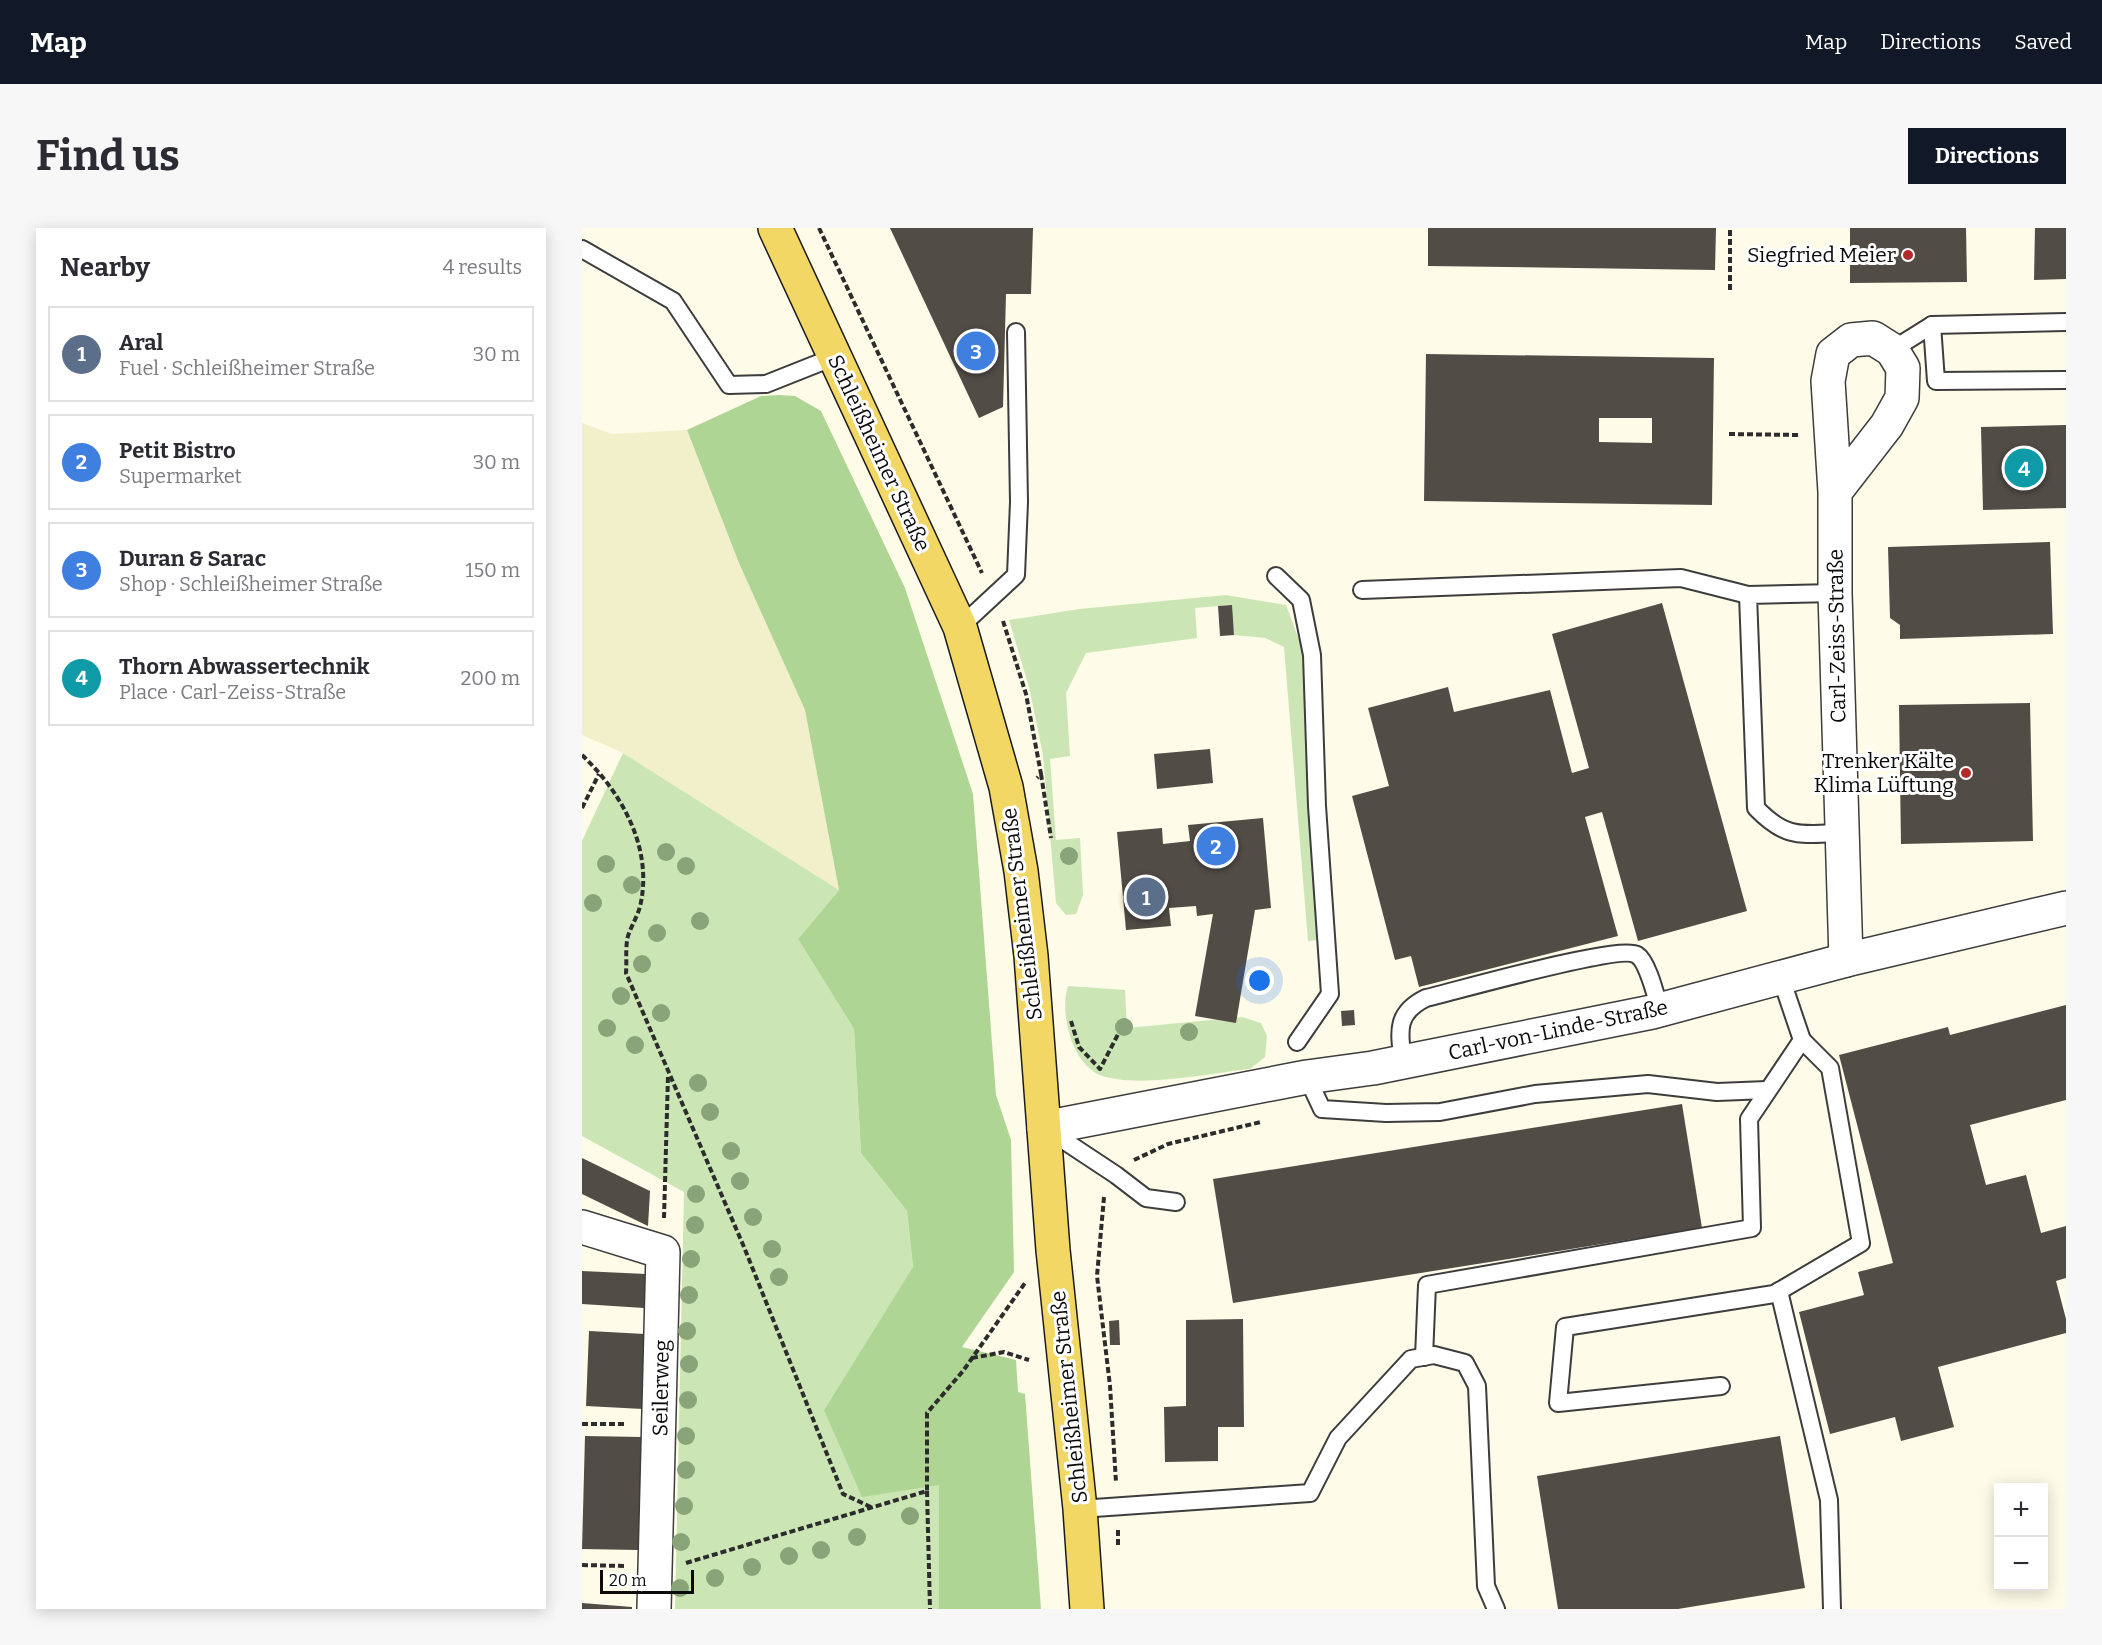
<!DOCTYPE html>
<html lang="en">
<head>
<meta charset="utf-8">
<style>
  :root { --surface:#fff; --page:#f7f7f7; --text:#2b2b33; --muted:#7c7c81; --line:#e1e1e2; --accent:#111827 }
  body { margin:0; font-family:Bitter,serif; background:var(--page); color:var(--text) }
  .controls { position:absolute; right:18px; bottom:18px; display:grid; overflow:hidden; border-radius:0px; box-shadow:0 3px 15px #0003 }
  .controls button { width:54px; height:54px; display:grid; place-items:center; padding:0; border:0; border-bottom:2px solid var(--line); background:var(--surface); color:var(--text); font:30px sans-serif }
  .scale { position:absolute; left:18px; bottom:15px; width:94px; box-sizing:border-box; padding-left:6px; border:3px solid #0a0a0a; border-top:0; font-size:16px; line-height:21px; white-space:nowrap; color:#0a0a0a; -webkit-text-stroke:4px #fff; paint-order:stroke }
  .you { position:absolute; left:678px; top:753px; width:21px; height:21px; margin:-15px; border:4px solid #fff; border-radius:50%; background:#1a73e8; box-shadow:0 0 0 9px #1a73e833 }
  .badge { display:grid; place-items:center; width:39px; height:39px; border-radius:50%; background:var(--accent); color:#fff; font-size:20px; font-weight:700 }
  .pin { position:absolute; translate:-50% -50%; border:3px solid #fff; box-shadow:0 2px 6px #0006 }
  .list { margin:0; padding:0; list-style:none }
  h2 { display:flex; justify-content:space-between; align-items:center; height:78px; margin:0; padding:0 24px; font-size:26px }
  h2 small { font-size:20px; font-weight:400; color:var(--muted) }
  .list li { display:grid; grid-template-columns:39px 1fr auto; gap:18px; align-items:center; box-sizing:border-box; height:96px; margin:0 12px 12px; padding:0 12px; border:2px solid var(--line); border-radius:0px }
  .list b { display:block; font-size:22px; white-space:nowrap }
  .list p { margin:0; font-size:20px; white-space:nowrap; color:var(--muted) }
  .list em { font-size:20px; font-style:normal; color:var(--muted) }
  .map { position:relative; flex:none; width:1484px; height:1381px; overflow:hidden; border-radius:0px }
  header { display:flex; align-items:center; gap:36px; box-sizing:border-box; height:84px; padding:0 30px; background:var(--accent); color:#fff }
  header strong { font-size:28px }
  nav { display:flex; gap:33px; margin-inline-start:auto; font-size:21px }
  .intro { display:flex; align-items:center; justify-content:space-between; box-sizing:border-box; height:144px; padding:0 36px }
  h1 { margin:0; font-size:42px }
  .button { padding:15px 27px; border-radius:0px; background:var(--accent); color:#fff; font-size:21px; font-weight:700 }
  main { display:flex; gap:36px; padding:0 36px }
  aside { flex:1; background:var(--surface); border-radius:0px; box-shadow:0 3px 15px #0003 }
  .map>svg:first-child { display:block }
  .farmland { fill:#f2f0ca }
  .green { fill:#cbe6b4 }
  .forest { fill:#afd594 }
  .building { fill:#524c47; fill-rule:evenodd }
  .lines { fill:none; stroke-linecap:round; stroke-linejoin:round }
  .lane-casing { stroke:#3d3d3d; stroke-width:20 }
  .street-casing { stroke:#3d3d3d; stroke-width:36 }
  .primary-casing { stroke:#1b1b1b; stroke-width:36 }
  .path { stroke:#2c2c2c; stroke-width:4; stroke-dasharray:6 3; stroke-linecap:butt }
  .lane { stroke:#fff; stroke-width:16 }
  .street { stroke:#fff; stroke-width:33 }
  .primary { stroke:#f2d764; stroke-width:33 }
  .tree { fill:#89a479 }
  .poi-dot { fill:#b22a2a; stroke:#fff; stroke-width:2 }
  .labels { text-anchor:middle; stroke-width:6; stroke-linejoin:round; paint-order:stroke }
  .poi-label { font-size:21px; fill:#0a0a0a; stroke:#fff; text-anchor:end }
  .street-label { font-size:21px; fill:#0a0a0a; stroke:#fff }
</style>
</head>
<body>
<header>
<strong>Map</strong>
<nav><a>Map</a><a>Directions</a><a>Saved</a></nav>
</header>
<div class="intro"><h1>Find us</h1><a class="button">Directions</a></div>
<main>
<aside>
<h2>Nearby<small>4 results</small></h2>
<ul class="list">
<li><span class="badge" style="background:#5c6f8a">1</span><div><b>Aral</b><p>Fuel · Schleißheimer Straße</p></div><em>30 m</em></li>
<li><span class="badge" style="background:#3f7fe0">2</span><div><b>Petit Bistro</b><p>Supermarket</p></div><em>30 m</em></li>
<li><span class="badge" style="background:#3f7fe0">3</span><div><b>Duran &amp; Sarac</b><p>Shop · Schleißheimer Straße</p></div><em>150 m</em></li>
<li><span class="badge" style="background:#0f9aa8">4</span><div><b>Thorn Abwassertechnik</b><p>Place · Carl-Zeiss-Straße</p></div><em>200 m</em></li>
</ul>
</aside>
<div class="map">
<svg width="1484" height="1381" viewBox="0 0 1484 1381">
  <rect width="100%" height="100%" fill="#fefbe8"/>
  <path class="farmland" d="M0,195L30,206L105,202L157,335L223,482L257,662L41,525L0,507Z"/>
  <g class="green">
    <path d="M644,367L704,377L720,420L735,712L726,713L702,419L683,410L652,407L649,377L613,380L615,410L504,425L484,465L488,528L468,531L474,612L498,610L501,667L494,686L484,687L474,675L461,527L447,459L427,392L497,381Z"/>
    <path d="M41,525L257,662L216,711L272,801L279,925L325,983L331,1040L242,1182L357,1257V1381H93L102,964L0,908V613Z"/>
    <path d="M486,758L543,762L545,800L660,789L679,795L685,808L683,829L668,841C629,845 553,861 518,847C503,841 492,822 488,808C483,790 481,775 486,758Z"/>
  </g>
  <path class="forest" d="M197,167L213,168L239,183L323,360L391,566L414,867L429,912L432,1044L380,1119L434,1132L436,1164L443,1166L459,1381H357V1257L280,1269L242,1182L331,1039L325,983L279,925L272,801L216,711L257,662L223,482L157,335L105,202L179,168Z"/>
  <g class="building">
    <path d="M308,0H451L449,66H424L421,179L397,190Z"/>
    <path d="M846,0H1134L1133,42L846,38Z"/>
    <path d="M1268,0H1384L1385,54L1268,55Z"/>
    <path d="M1453,0H1484V51L1452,52Z"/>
    <path d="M844,126L1132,130L1130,277L842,273ZM1017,190H1070V215L1017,214Z"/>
    <path d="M1484,197V280L1401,282L1399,199Z"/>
    <path d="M1468,314L1471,406L1318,411V397L1308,390L1306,319Z"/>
    <path d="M1080,375L1165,683L1056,713L1020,584L1003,589L1036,708L837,759L829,728L813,732L770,568L807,558L786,480L866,459L872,484L968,462L990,545L1007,540L970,406Z"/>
    <path d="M650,377L652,407L638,408L636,378Z"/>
    <path d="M1448,475L1451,613L1319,616L1317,477Z"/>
    <path d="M628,521L631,555L575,561L572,526Z"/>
    <path d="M681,590L689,680L673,682L654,795L613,788L631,686L615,688L614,678L587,680L589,698L544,702L535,604L580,600L581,616L608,613L606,597Z"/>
    <path d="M1484,777V872L1388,897L1404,957L1444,947L1459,1005L1484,998V1050L1474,1053L1484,1091V1105L1356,1139L1372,1199L1319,1213L1313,1189L1248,1206L1217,1084L1282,1067L1276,1044L1311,1035L1257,827L1366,799L1368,807Z"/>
    <path d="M772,782L773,797L760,798L759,783Z"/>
    <path d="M1100,876L1120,1000L651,1075L631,951Z"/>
    <path d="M0,930L68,963L66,998L0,966Z"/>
    <path d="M0,1043L64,1046L62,1080L0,1076Z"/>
    <path d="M661,1091L662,1199H636V1233L583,1234L582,1179L604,1178V1092Z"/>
    <path d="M537,1092L538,1117H528L527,1093Z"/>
    <path d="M7,1103L63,1106L61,1181L4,1178Z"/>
    <path d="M3,1208L60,1209L56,1322L0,1321Z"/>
    <path d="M1198,1208L1223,1360L1096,1381H976L955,1248Z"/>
    <path d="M0,1375L50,1379V1381H0Z"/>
  </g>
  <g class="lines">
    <g class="lane-casing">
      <g id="lane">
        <path d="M0,21L91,73L147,157L184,156L252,129"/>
        <path d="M1350,97L1354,153L1484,152"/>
        <path d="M1310,122L1350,97L1484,94"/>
        <path d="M694,348L719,372L730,427L735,578L748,766L715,814"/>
        <path d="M780,362L1099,350L1166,367"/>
        <path d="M1253,365L1166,367L1174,580C1205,612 1219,606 1260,605"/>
        <path d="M378,399L434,347L437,274L434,104"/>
        <path d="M821,834C817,804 813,785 844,770C874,763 1038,716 1055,727C1066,734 1074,769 1078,782"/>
        <path d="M725,849L740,881L804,885L858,884L953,866L1066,856L1135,864L1185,862"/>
        <path d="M463,900L534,947L564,970L594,974"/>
        <path d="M1197,1063L1247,1272L1250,1381"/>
        <path d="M842,1129L845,1057L1170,1000L1167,891L1220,812L1199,750"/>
        <path d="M1139,1158L976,1175L983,1099L1192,1066L1279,1015L1248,840L1220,812"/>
        <path d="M498,1281L728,1265L756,1210L829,1131L852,1127L883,1135L895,1158L904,1358L914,1381"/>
      </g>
    </g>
    <g class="street-casing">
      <g id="street">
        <path d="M1253,264L1246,153L1251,126L1269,112L1291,110L1310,122L1321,140L1320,170L1305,197L1253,264V365L1264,732"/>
        <path d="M462,900L725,849L791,840L1070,784L1264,732L1484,680"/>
        <path d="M0,999L81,1024L72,1381"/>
      </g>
    </g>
    <g class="primary-casing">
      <path id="primary" d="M193,0L378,399L424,559L439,643L449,728L471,1022L498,1281L505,1381"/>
    </g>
    <g class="path">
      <path d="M237,0L400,345"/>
      <path d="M1148,62V0"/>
      <path d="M1147,206L1217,207"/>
      <path d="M421,393L444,466L459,546L455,550"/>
      <path d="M0,527C39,564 70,618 59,674C57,686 50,696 46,708C43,719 45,733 44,745L162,1019L261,1266L291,1280"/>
      <path d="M459,546L469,610"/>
      <path d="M0,580L17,546"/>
      <path d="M489,793L497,819L518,841L544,791"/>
      <path d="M552,932L586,916L679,894"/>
      <path d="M522,969L515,1048L528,1158L534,1254"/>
      <path d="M82,990L86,848"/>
      <path d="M390,1130L422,1124L447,1132"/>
      <path d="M0,1196H45"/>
      <path d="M345,1263L348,1381"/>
      <path d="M536,1317V1301"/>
      <path d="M104,1335L345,1263V1185L381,1143L443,1055"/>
      <path d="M0,1337L43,1338"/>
    </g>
    <use href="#lane" class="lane"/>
    <use href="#street" class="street"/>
    <use href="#primary" class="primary"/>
  </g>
  <g class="tree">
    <circle cx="84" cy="624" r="9"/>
    <circle cx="487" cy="628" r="9"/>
    <circle cx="24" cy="636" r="9"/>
    <circle cx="104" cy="638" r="9"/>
    <circle cx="50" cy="657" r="9"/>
    <circle cx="11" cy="675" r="9"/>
    <circle cx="118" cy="693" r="9"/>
    <circle cx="75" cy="705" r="9"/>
    <circle cx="60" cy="736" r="9"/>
    <circle cx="39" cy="768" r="9"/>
    <circle cx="79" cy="785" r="9"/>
    <circle cx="542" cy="799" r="9"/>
    <circle cx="25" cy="800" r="9"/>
    <circle cx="607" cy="804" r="9"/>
    <circle cx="53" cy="817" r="9"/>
    <circle cx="116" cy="855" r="9"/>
    <circle cx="128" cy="884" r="9"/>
    <circle cx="149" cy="923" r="9"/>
    <circle cx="158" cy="953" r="9"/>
    <circle cx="114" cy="966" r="9"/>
    <circle cx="171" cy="989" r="9"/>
    <circle cx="113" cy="997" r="9"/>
    <circle cx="190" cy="1021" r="9"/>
    <circle cx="109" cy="1031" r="9"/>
    <circle cx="197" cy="1049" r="9"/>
    <circle cx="107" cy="1067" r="9"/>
    <circle cx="105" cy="1103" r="9"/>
    <circle cx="107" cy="1136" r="9"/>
    <circle cx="106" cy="1172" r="9"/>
    <circle cx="104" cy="1208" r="9"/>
    <circle cx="104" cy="1242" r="9"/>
    <circle cx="102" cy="1278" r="9"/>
    <circle cx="328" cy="1288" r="9"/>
    <circle cx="275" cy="1309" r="9"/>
    <circle cx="99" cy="1314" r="9"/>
    <circle cx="239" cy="1322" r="9"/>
    <circle cx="207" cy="1328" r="9"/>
    <circle cx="170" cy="1339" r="9"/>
    <circle cx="133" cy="1350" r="9"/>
    <circle cx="98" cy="1360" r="9"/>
  </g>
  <g class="poi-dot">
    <circle cx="1326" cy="27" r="6"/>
    <circle cx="1384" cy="545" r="6"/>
  </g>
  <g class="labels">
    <g class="poi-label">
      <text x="1314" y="34">Siegfried Meier</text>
      <text x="1372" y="540">Trenker Kälte<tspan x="1372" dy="24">Klima Lüftung</tspan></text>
    </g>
    <g class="street-label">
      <text transform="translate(297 225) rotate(65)" y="7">Schleißheimer Straße</text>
      <text transform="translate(1255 408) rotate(-91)" y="7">Carl-Zeiss-Straße</text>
      <text transform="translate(440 686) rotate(-97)" y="7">Schleißheimer Straße</text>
      <text transform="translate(976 802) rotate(-12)" y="7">Carl-von-Linde-Straße</text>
      <text transform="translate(79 1160) rotate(-89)" y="7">Seilerweg</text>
      <text transform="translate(487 1169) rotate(-96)" y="7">Schleißheimer Straße</text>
    </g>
  </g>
</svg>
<div class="controls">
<button>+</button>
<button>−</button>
</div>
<div class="scale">20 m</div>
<div class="you"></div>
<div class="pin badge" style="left:564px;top:669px;background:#5c6f8a">1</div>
<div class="pin badge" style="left:634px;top:618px;background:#3f7fe0">2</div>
<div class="pin badge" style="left:394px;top:123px;background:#3f7fe0">3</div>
<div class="pin badge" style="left:1442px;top:240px;background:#0f9aa8">4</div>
</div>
</main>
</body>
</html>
